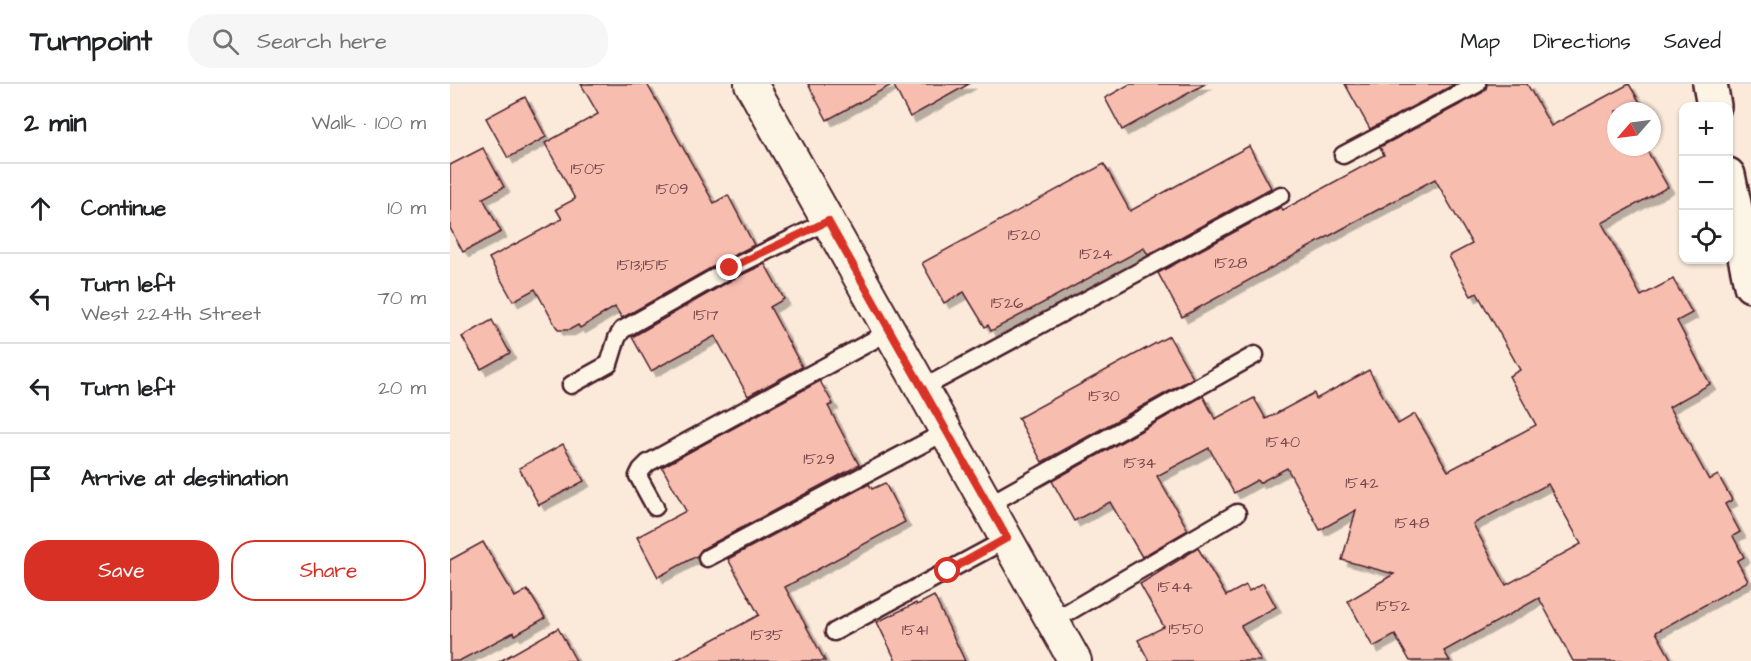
<!DOCTYPE html>
<html lang="en">
<head>
<meta charset="utf-8">
<style>
  :root { --surface:#fff; --page:#f6f6f6; --text:#202124; --muted:#757577; --line:#e0e0e0; --accent:#d93025 }
  body { margin:0; font-family:"Architects Daughter",sans-serif; background:var(--page); color:var(--text) }
  .controls { position:absolute; right:18px; top:18px; display:grid; overflow:hidden; border-radius:12px; box-shadow:0 2px 4px #0004 }
  .controls button { width:54px; height:54px; display:grid; place-items:center; padding:0; border:0; border-bottom:2px solid var(--line); background:var(--surface); color:var(--text); font:30px sans-serif }
  .compass { position:absolute; left:1157px; top:18px; width:54px; height:54px; border-radius:50%; background:var(--surface); box-shadow:0 2px 4px #0004; rotate:242deg }
  .stop { position:absolute; width:18px; height:18px; margin:-14px; border:4px solid #d93025; border-radius:50%; background:#fff }
  .stop.end { background:#d93025; border-color:#fff; box-shadow:0 2px 6px #0008 }
  .list { margin:0; padding:0; list-style:none }
  h2 { display:flex; justify-content:space-between; align-items:center; height:78px; margin:0; padding:0 24px; font-size:26px }
  h2 small { font-size:20px; font-weight:400; color:var(--muted) }
  .list li { display:grid; grid-template-columns:39px 1fr auto; gap:18px; align-items:center; box-sizing:border-box; height:90px; padding:0 24px; border-top:2px solid var(--line) }
  .list b { display:block; font-size:22px; white-space:nowrap }
  .list p { margin:0; font-size:20px; white-space:nowrap; color:var(--muted) }
  .list em { font-size:20px; font-style:normal; color:var(--muted) }
  .actions { display:flex; gap:12px; padding:18px 24px }
  .actions a { flex:1; padding:14px 0; border:2px solid var(--accent); border-radius:24px; text-align:center; font-size:21px; color:var(--accent) }
  .actions .main { background:var(--accent); color:#fff }
  .icon { flex:none; width:33px; height:33px; fill:none; stroke:currentColor; stroke-width:2; stroke-linecap:round; stroke-linejoin:round }
  .map { position:relative; flex:none; width:1301px; height:577px; overflow:hidden }
  header { display:flex; align-items:center; gap:36px; box-sizing:border-box; height:84px; padding:0 30px; background:var(--surface); border-bottom:2px solid var(--line) }
  header strong { font-size:28px }
  nav { display:flex; gap:33px; margin-inline-start:auto; font-size:21px }
  .search { width:420px; height:54px; background:var(--page); display:flex; align-items:center; gap:15px; box-sizing:border-box; padding:0 21px; border-radius:24px; color:var(--muted); font-size:22px }
  main { display:flex }
  aside { flex:1; background:var(--surface) }
  .map>svg:first-child { display:block }
  .building { fill:#f7bdaf; stroke:#4a1f2b; stroke-width:1.5; fill-rule:evenodd; filter:url(#shadow) }
  .lines { fill:none; stroke-linecap:round; stroke-linejoin:round }
  .lane-casing { stroke:#4a1f2b; stroke-width:21 }
  .street-casing { stroke:#4a1f2b; stroke-width:36 }
  .secondary-casing { stroke:#4a1f2b; stroke-width:38 }
  .lane { stroke:#fcf5e5; stroke-width:16 }
  .street { stroke:#fcf5e5; stroke-width:32 }
  .secondary { stroke:#fcf5e5; stroke-width:33 }
  .route { stroke:#d93025; stroke-width:8 }
  .labels { text-anchor:middle; stroke-width:4.5; stroke-linejoin:round; paint-order:stroke }
  .number-label { font-size:16px; fill:#75464c }
</style>
</head>
<body>
<header>
<strong>Turnpoint</strong>
<div class="search"><svg class="icon" aria-label="search" viewBox="0 0 24 24"><circle cx="10" cy="10" r="6"/><path d="M15 15l6 6"/></svg>Search here</div>
<nav><a>Map</a><a>Directions</a><a>Saved</a></nav>
</header>
<main>
<aside>
<h2>2 min<small>Walk · 100 m</small></h2>
<ul class="list">
<li><svg class="icon" aria-label="ahead" viewBox="0 0 24 24"><path d="M12 20V5M6 11l6-6 6 6"/></svg><div><b>Continue</b></div><em>10 m</em></li>
<li><svg class="icon" aria-label="left" viewBox="0 0 24 24"><path d="M17 20v-9H6M10 6l-5 5 5 5"/></svg><div><b>Turn left</b><p>West 224th Street</p></div><em>70 m</em></li>
<li><svg class="icon" aria-label="left" viewBox="0 0 24 24"><path d="M17 20v-9H6M10 6l-5 5 5 5"/></svg><div><b>Turn left</b></div><em>20 m</em></li>
<li><svg class="icon" aria-label="arrive" viewBox="0 0 24 24"><path d="M6 21V4h12l-3 4 3 4H6"/></svg><div><b>Arrive at destination</b></div></li>
</ul>
<div class="actions"><a class="main">Save</a><a>Share</a></div>
</aside>
<div class="map">
<svg width="1301" height="577" viewBox="0 0 1301 577">
  <defs>
    <filter id="shadow"><feDropShadow dx="5.5" dy="5.5" stdDeviation="0" flood-color="#0004"/></filter>
  </defs>
  <rect width="100%" height="100%" fill="#fbeada"/>
  <filter id="ink" filterUnits="userSpaceOnUse"><feTurbulence type="fractalNoise" baseFrequency=".0167" numOctaves="2"/><feDisplacementMap in="SourceGraphic" scale="12" xChannelSelector="R" yChannelSelector="G"/><feConvolveMatrix kernelMatrix="1 2 1 2 8 2 1 2 1" color-interpolation-filters="sRGB"/></filter>
  <g filter="url(#ink)">
    <g class="building">
      <path d="M131,0H197L264,119L278,111L304,161L275,176L172,234L165,223L130,244L128,241L119,246H108L85,205L63,217L39,174L112,135L106,125L125,115L95,59L148,30Z"/>
      <path d="M358,0H519L460,33L443,0L377,36Z"/>
      <path d="M680,0H755L672,46L655,14Z"/>
      <path d="M895,0H1005L920,45Z"/>
      <path d="M1037,0H1077L1101,42L1179,0L1195,27H1166V63H1195L1218,103L1152,139L1191,212L1223,195L1242,229L1227,237L1260,300L1219,323L1259,396L1268,391L1282,416L1275,420L1290,448L1283,452L1294,473L1287,477L1298,497L1206,548L1222,577H1123L1089,514L994,567L1000,577H960L945,551L923,563L898,517L944,490L892,476L906,426L870,446L837,384L809,399L807,396L784,409L759,364L707,392L738,446L692,473L660,418L624,437L602,397L753,312L765,335L804,314L816,335L864,309L866,315L919,286L948,340L965,330L998,387L1086,341L1059,292L1070,286L1027,209L1021,212L999,172L1022,160L985,95L892,145L732,233L708,189L831,123L833,126L934,71L930,63L1032,9L1036,5ZM1098,400L1131,460L1056,501L1023,440Z"/>
      <path d="M75,13L96,53L58,74L36,34Z"/>
      <path d="M799,62L821,104L698,171L694,164L541,247L538,241L535,243L514,208L494,219L472,179L654,80L680,127Z"/>
      <path d="M33,64L54,103L33,114L51,148L13,168L0,144V81Z"/>
      <path d="M315,180L334,215L320,223L352,283L298,312L265,252L201,287L182,253L285,194Z"/>
      <path d="M42,236L60,269L31,285L12,253Z"/>
      <path d="M719,252L743,294L592,378L568,334Z"/>
      <path d="M370,297L383,320L378,322L409,381L252,465L247,472L208,493L187,453L236,427L212,383Z"/>
      <path d="M113,360L134,397L89,421L69,384Z"/>
      <path d="M435,399L455,438L335,503L375,577H224L309,531L278,475L419,400L422,405Z"/>
      <path d="M33,458L65,513L77,506L78,508H79L95,534L65,551L64,548L9,577H0V476Z"/>
      <path d="M748,464L776,512L796,501L799,507L813,499L826,523L791,542L811,577H699L688,556L714,543L690,500Z"/>
      <path d="M484,512L515,577H446L427,538L466,519L467,521Z"/>
      <path d="M108,544L126,577H50Z"/>
    </g>
    <g class="lines">
      <g class="lane-casing">
        <g id="lane">
          <path d="M893,71L1027,0"/>
          <path d="M121,301L159,280L167,254L172,246L280,185L378,137"/>
          <path d="M473,304L831,111"/>
          <path d="M538,421L805,271"/>
          <path d="M205,423L188,392L191,386L198,379L440,247"/>
          <path d="M257,474L497,347"/>
          <path d="M603,537L787,429"/>
          <path d="M384,548L557,455"/>
        </g>
      </g>
      <g class="street-casing">
        <path id="street" d="M301,0L625,577"/>
      </g>
      <g class="secondary-casing">
        <g id="secondary">
          <path d="M1260,0L1264,22"/>
          <path d="M1278,91L1301,201"/>
        </g>
      </g>
      <use href="#lane" class="lane"/>
      <use href="#street" class="street"/>
      <use href="#secondary" class="secondary"/>
    </g>
  </g>
  <g class="lines" filter="url(#ink)">
    <path class="route" d="M280,184L378,137L557,454L498,487"/>
  </g>
  <g class="labels">
    <g class="number-label">
      <text x="138" y="90">1505</text>
      <text x="222" y="110">1509</text>
      <text x="574" y="156">1520</text>
      <text x="646" y="175">1524</text>
      <text x="781" y="184">1528</text>
      <text x="193" y="186">1513;1515</text>
      <text x="557" y="224">1526</text>
      <text x="256" y="236">1517</text>
      <text x="654" y="317">1530</text>
      <text x="833" y="363">1540</text>
      <text x="369" y="380">1529</text>
      <text x="690" y="384">1534</text>
      <text x="912" y="404">1542</text>
      <text x="962" y="444">1548</text>
      <text x="725" y="508">1544</text>
      <text x="943" y="527">1552</text>
      <text x="736" y="550">1550</text>
      <text x="465" y="551">1541</text>
      <text x="317" y="556">1535</text>
    </g>
  </g>
</svg>
<div class="controls">
<button>+</button>
<button>−</button>
<button><svg class="icon" aria-label="locate" viewBox="0 0 24 24"><circle cx="12" cy="12" r="6"/><path d="M12 2v4M12 18v4M2 12h4M18 12h4"/></svg></button>
</div>
<svg class="compass" viewBox="-18 -18 36 36"><path d="M0-13l5 13h-10z" fill="#e53935"/><path d="M0 13l5-13h-10z" fill="#757577"/></svg>
<div class="stop" style="left:498px;top:487px"></div>
<div class="stop end" style="left:280px;top:184px"></div>
</div>
</main>
</body>
</html>
